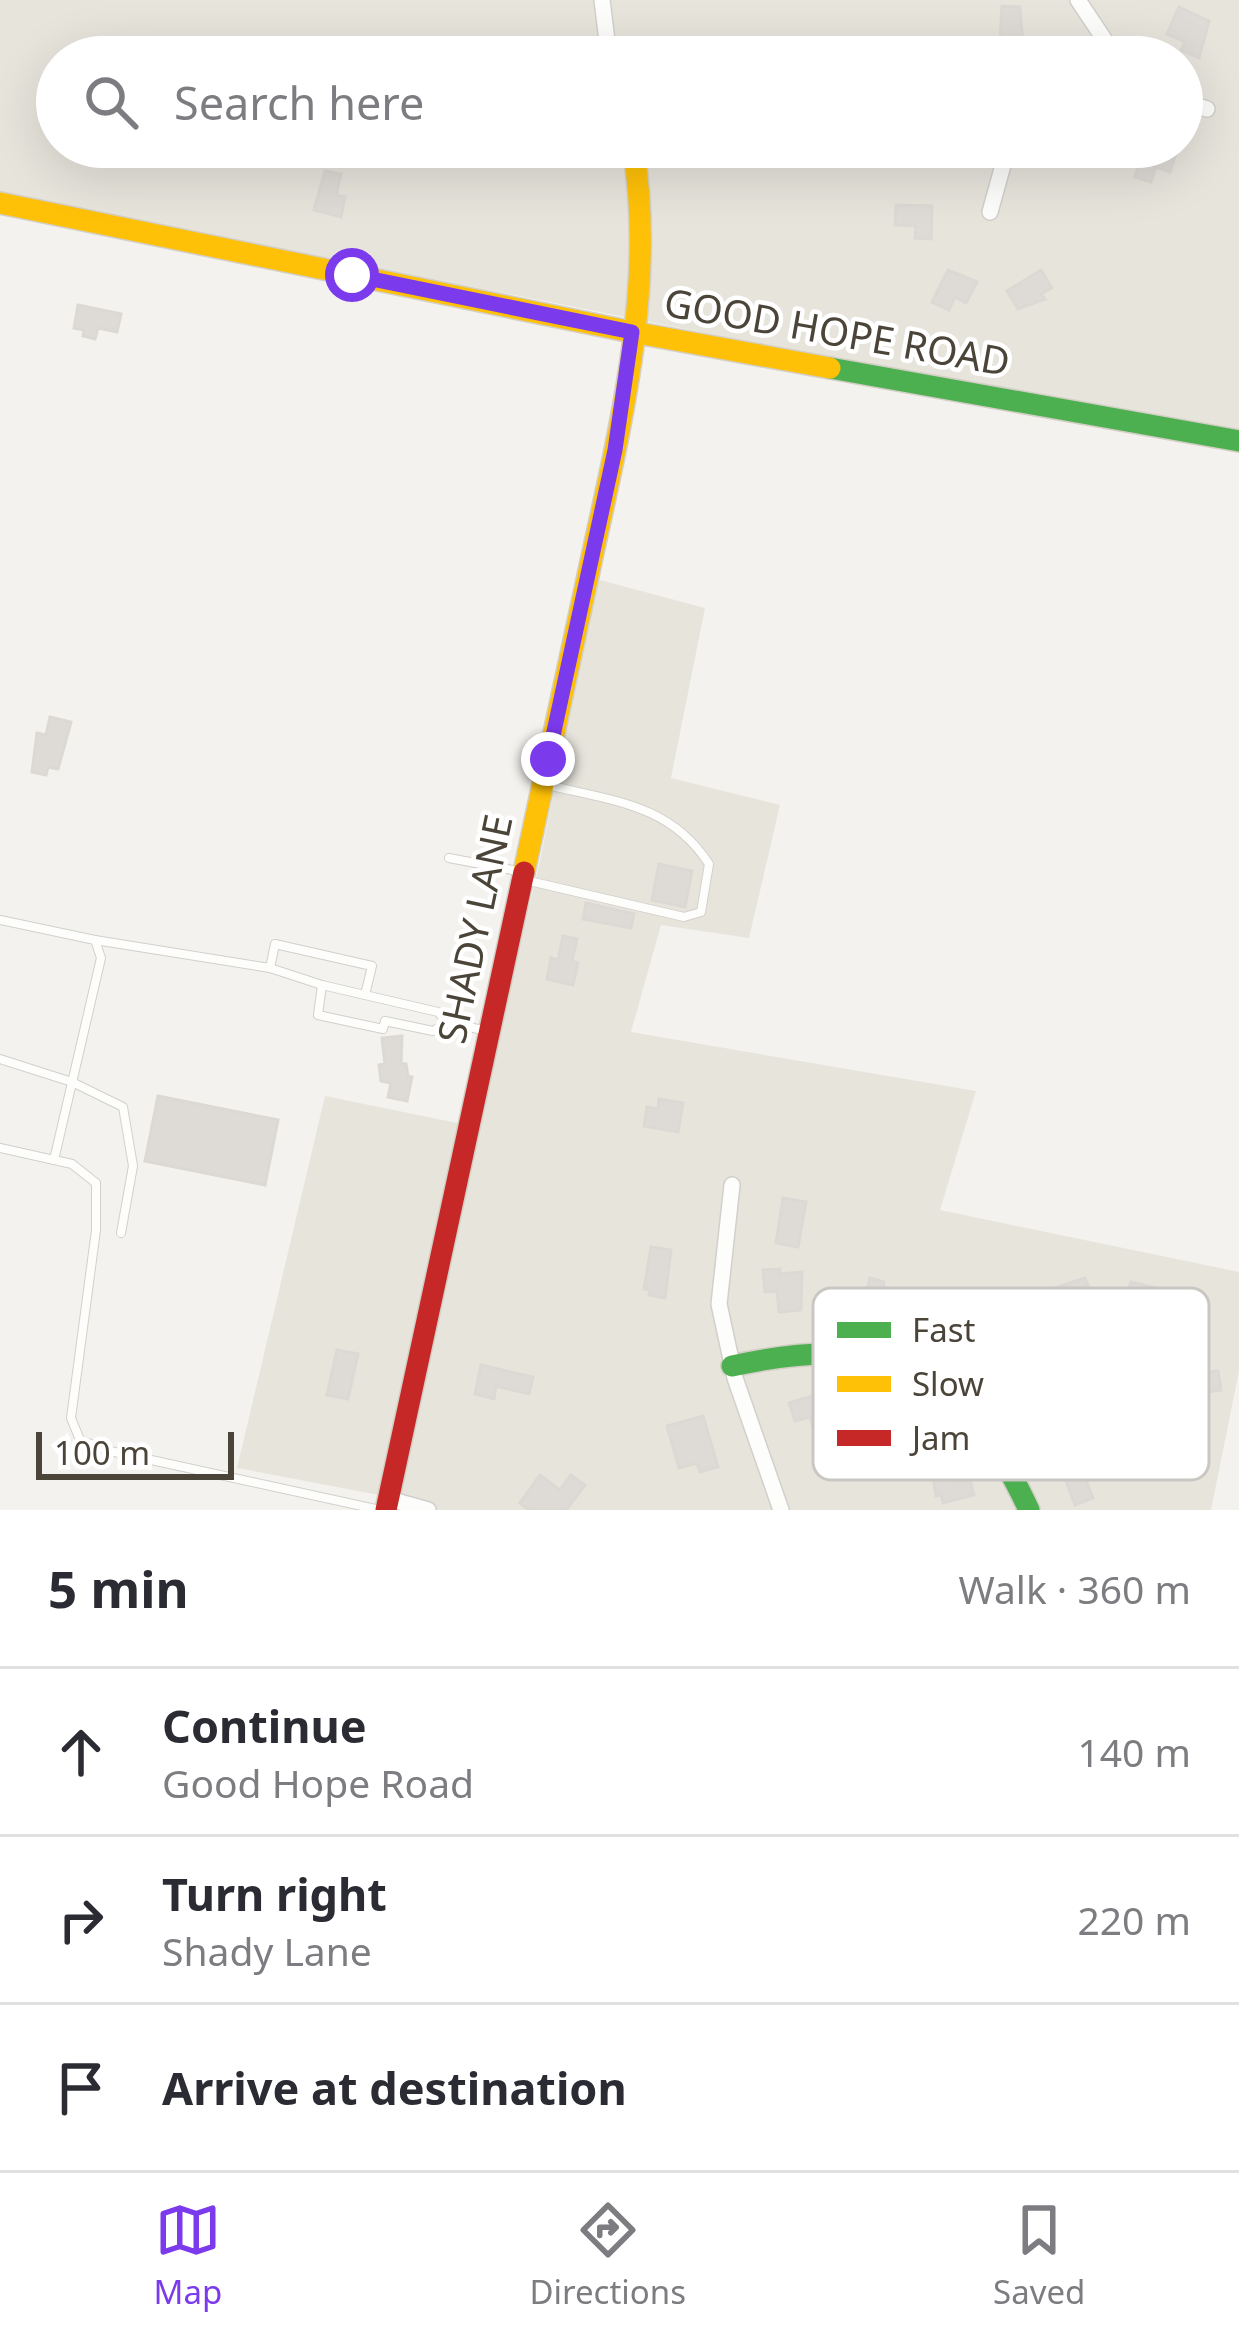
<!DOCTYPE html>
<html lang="en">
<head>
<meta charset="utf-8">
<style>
  :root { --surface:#fff; --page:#f7f7f7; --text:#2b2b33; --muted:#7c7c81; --line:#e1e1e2; --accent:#7c3aed }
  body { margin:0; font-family:"Noto Sans",sans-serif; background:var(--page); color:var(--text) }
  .scale { position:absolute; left:36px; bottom:30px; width:198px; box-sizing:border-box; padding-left:12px; border:6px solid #4b4439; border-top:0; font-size:33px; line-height:42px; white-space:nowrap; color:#4b4439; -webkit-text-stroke:9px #fff; paint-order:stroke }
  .stop { position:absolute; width:36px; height:36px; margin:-27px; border:9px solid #7c3aed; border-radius:50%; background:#fff }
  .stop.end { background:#7c3aed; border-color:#fff; box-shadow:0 3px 12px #0008 }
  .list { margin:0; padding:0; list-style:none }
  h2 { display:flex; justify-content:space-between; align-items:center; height:156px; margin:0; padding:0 48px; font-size:51px }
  h2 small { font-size:39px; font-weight:400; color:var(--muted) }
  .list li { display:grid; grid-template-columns:78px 1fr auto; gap:36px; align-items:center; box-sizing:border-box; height:168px; padding:0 48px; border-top:3px solid var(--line) }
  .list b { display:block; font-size:45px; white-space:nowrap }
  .list p { margin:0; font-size:39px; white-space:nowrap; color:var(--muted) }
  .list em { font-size:39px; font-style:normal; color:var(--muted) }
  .icon { flex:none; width:66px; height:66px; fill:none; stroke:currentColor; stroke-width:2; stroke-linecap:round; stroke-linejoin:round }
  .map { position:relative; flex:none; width:1239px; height:1510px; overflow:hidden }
  .search { position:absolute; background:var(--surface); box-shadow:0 12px 48px #0002; left:36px; right:36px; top:36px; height:132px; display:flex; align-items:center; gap:30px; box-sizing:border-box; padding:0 42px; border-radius:66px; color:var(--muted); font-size:45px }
  .sheet { height:660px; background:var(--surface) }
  nav { display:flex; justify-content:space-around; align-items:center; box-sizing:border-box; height:168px; border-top:3px solid var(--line); background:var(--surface); font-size:33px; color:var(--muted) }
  nav a { display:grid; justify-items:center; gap:6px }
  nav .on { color:var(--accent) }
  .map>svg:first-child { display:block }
  .residential { fill:#e7e4dc; fill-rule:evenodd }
  .building { fill:#dedbd6; stroke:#dcd9d4; stroke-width:3 }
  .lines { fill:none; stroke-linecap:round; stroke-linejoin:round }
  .lane-casing { stroke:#d2d0cb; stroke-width:10 }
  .street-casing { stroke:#d2d0cb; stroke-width:18 }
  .fast-casing { stroke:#d3cfc5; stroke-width:24 }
  .slow-casing { stroke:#d3cfc5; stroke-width:24 }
  .jam-casing { stroke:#d3cfc5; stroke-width:24 }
  .lane { stroke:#fdfdfc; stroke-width:8 }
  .street { stroke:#fdfdfc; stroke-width:15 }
  .fast { stroke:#4caf50; stroke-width:21 }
  .slow { stroke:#ffc107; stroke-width:21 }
  .jam { stroke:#c62828; stroke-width:21 }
  .route { stroke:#7c3aed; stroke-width:15 }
  .labels { text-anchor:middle; stroke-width:9; stroke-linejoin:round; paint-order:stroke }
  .street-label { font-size:39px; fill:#4b4439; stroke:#fff }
  .key { fill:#fff; stroke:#c9c7c4; stroke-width:3 }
  .key-label { font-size:33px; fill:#4b4439 }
</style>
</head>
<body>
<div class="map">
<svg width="1239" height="1510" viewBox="0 0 1239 1510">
  <rect width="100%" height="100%" fill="#f4f2ee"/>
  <g class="residential">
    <path d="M0,0H1239V430L852,362L0,193ZM57,57H1182V147H57Z"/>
    <path d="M596,579L705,608L671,778L780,805L749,938L661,925L631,1032L976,1091L940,1210L1239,1272V1371L1211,1510H399L400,1499L237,1468L325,1096L477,1127L540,861Z"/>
  </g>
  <g class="building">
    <path d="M1002,6L1020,7L1023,44L1000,42Z"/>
    <path d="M1179,7L1209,21L1199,58L1181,50L1185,42L1167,34Z"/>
    <path d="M1144,147L1177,150L1170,172L1156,167L1151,182L1135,177Z"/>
    <path d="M325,171L341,174L336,195L345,197L341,217L314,210Z"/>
    <path d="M896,205L932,206L931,239L915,238L916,226L895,225Z"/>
    <path d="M948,270L977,282L966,303L955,297L949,310L932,302Z"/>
    <path d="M1041,270L1052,288L1041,294L1045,299L1018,309L1007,291Z"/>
    <path d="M78,305L121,314L117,332L98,328L95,339L83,336L84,330L74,328Z"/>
    <path d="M50,717L71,722L58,769L48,767L46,775L32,772L37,733L46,735Z"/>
    <path d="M659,864L692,871L685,907L652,900Z"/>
    <path d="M586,903L634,914L631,928L583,919Z"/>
    <path d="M563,936L577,939L572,961L578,963L573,985L547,979L551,958L558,960Z"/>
    <path d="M402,1036L401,1063L406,1064L408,1076L412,1077L407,1101L388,1097L391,1083L381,1081L379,1065L385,1064L382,1038Z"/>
    <path d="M158,1096L278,1120L265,1185L145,1161Z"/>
    <path d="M659,1099L683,1103L678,1132L644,1126L647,1107L658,1109Z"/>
    <path d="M783,1198L806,1202L798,1247L776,1243Z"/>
    <path d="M651,1247L671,1250L665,1298L649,1295L650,1290L644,1289Z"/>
    <path d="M780,1269V1274L802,1272L801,1310L779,1312L777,1291L765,1292L763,1270Z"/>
    <path d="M870,1278L884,1282L883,1288L915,1295L910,1314L863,1307Z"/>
    <path d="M1085,1278L1098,1314L1078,1321L1075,1312L1059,1317L1049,1290Z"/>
    <path d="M1131,1282L1157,1288L1155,1294L1161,1296L1150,1327L1136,1322L1140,1312L1122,1306Z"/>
    <path d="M337,1350L358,1354L348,1399L327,1395Z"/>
    <path d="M1199,1361L1201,1373L1218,1371L1221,1390L1181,1396L1177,1363Z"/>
    <path d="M481,1365L533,1377L529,1394L496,1386L494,1399L475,1394Z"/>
    <path d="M822,1393L827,1412L834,1410L837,1420L830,1422L833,1432L816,1437L810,1417L795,1421L789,1403Z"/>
    <path d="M703,1416L718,1467L700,1472L697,1463L679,1468L667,1426Z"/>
    <path d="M953,1459L959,1483L970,1480L974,1495L943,1503L941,1495L936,1496L931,1465Z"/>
    <path d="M1078,1461L1093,1498L1075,1505L1061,1467Z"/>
    <path d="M540,1475L560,1490L571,1475L585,1485L566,1510H529L520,1503Z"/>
  </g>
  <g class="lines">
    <g class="lane-casing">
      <g id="lane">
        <path d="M449,858L523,872"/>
        <path d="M525,880L684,917L701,912L709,864C670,804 613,801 548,785"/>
        <path d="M0,920L95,940L101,958L54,1160"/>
        <path d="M95,940L270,968"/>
        <path d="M322,985L270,968L275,944L372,966L365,995"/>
        <path d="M447,1023L433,1031L385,1021L383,1029L318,1015L322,985L438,1012L447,1023L489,1031"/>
        <path d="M0,1059L72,1082L123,1107L133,1166L121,1233"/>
        <path d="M0,1148L72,1164L96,1183V1230L71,1418L80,1440L110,1451L380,1510"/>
      </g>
    </g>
    <g class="street-casing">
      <g id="street">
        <path d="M602,0L609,57"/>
        <path d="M1078,0L1116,57"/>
        <path d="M1082,57L1103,40"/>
        <path d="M1182,101L1207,109"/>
        <path d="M990,212L1008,147"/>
        <path d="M732,1185L719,1304L735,1378L781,1510"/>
        <path d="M999,1445L1080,1408L1112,1373"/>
        <path d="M389,1499L428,1510"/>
      </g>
    </g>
    <g class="fast-casing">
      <g id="fast">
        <path d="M830,368L1239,441"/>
        <path d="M732,1366C887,1332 962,1365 1029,1510"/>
      </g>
    </g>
    <g class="slow-casing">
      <g id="slow">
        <path d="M0,203L632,332L830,368"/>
        <path d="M524,872C547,767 569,662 592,557C621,424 656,283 633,147"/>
      </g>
    </g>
    <g class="jam-casing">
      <path id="jam" d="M386,1510L524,872"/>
    </g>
    <use href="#lane" class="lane"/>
    <use href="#street" class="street"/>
    <use href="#fast" class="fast"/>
    <use href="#slow" class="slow"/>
    <use href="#jam" class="jam"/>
  </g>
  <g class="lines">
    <path class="route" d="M352,275L632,332L615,450L548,759"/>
  </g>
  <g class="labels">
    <g class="street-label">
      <text transform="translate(837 332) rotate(10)" y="14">GOOD HOPE ROAD</text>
      <text transform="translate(475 929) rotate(-78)" y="14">SHADY LANE</text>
    </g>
  </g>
  <rect x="813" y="1288" width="396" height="192" rx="18" class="key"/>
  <rect x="837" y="1322" width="54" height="16" fill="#4caf50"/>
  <rect x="837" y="1376" width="54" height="16" fill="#ffc107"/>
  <rect x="837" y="1430" width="54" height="16" fill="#c62828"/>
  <g class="key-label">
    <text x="912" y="1342">Fast</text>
    <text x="912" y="1396">Slow</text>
    <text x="912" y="1450">Jam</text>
  </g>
</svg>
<div class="scale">100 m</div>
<div class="stop" style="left:352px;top:275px"></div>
<div class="stop end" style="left:548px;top:759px"></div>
<div class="search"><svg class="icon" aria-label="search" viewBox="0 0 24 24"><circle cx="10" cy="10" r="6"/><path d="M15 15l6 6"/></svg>Search here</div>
</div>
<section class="sheet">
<h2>5 min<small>Walk · 360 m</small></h2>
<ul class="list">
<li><svg class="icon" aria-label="ahead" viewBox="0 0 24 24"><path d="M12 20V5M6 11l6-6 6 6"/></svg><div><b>Continue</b><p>Good Hope Road</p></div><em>140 m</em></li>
<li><svg class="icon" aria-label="right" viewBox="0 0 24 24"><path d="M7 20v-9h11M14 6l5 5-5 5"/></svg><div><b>Turn right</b><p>Shady Lane</p></div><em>220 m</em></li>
<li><svg class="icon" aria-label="arrive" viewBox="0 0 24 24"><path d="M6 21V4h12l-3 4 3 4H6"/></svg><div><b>Arrive at destination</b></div></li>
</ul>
</section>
<nav>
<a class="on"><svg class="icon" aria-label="map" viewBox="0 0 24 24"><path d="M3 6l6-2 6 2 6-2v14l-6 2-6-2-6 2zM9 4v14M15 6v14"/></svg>Map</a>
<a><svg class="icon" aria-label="directions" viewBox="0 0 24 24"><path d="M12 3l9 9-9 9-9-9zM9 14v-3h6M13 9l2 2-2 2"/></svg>Directions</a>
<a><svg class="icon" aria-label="saved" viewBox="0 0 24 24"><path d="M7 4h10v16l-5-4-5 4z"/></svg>Saved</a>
</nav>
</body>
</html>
